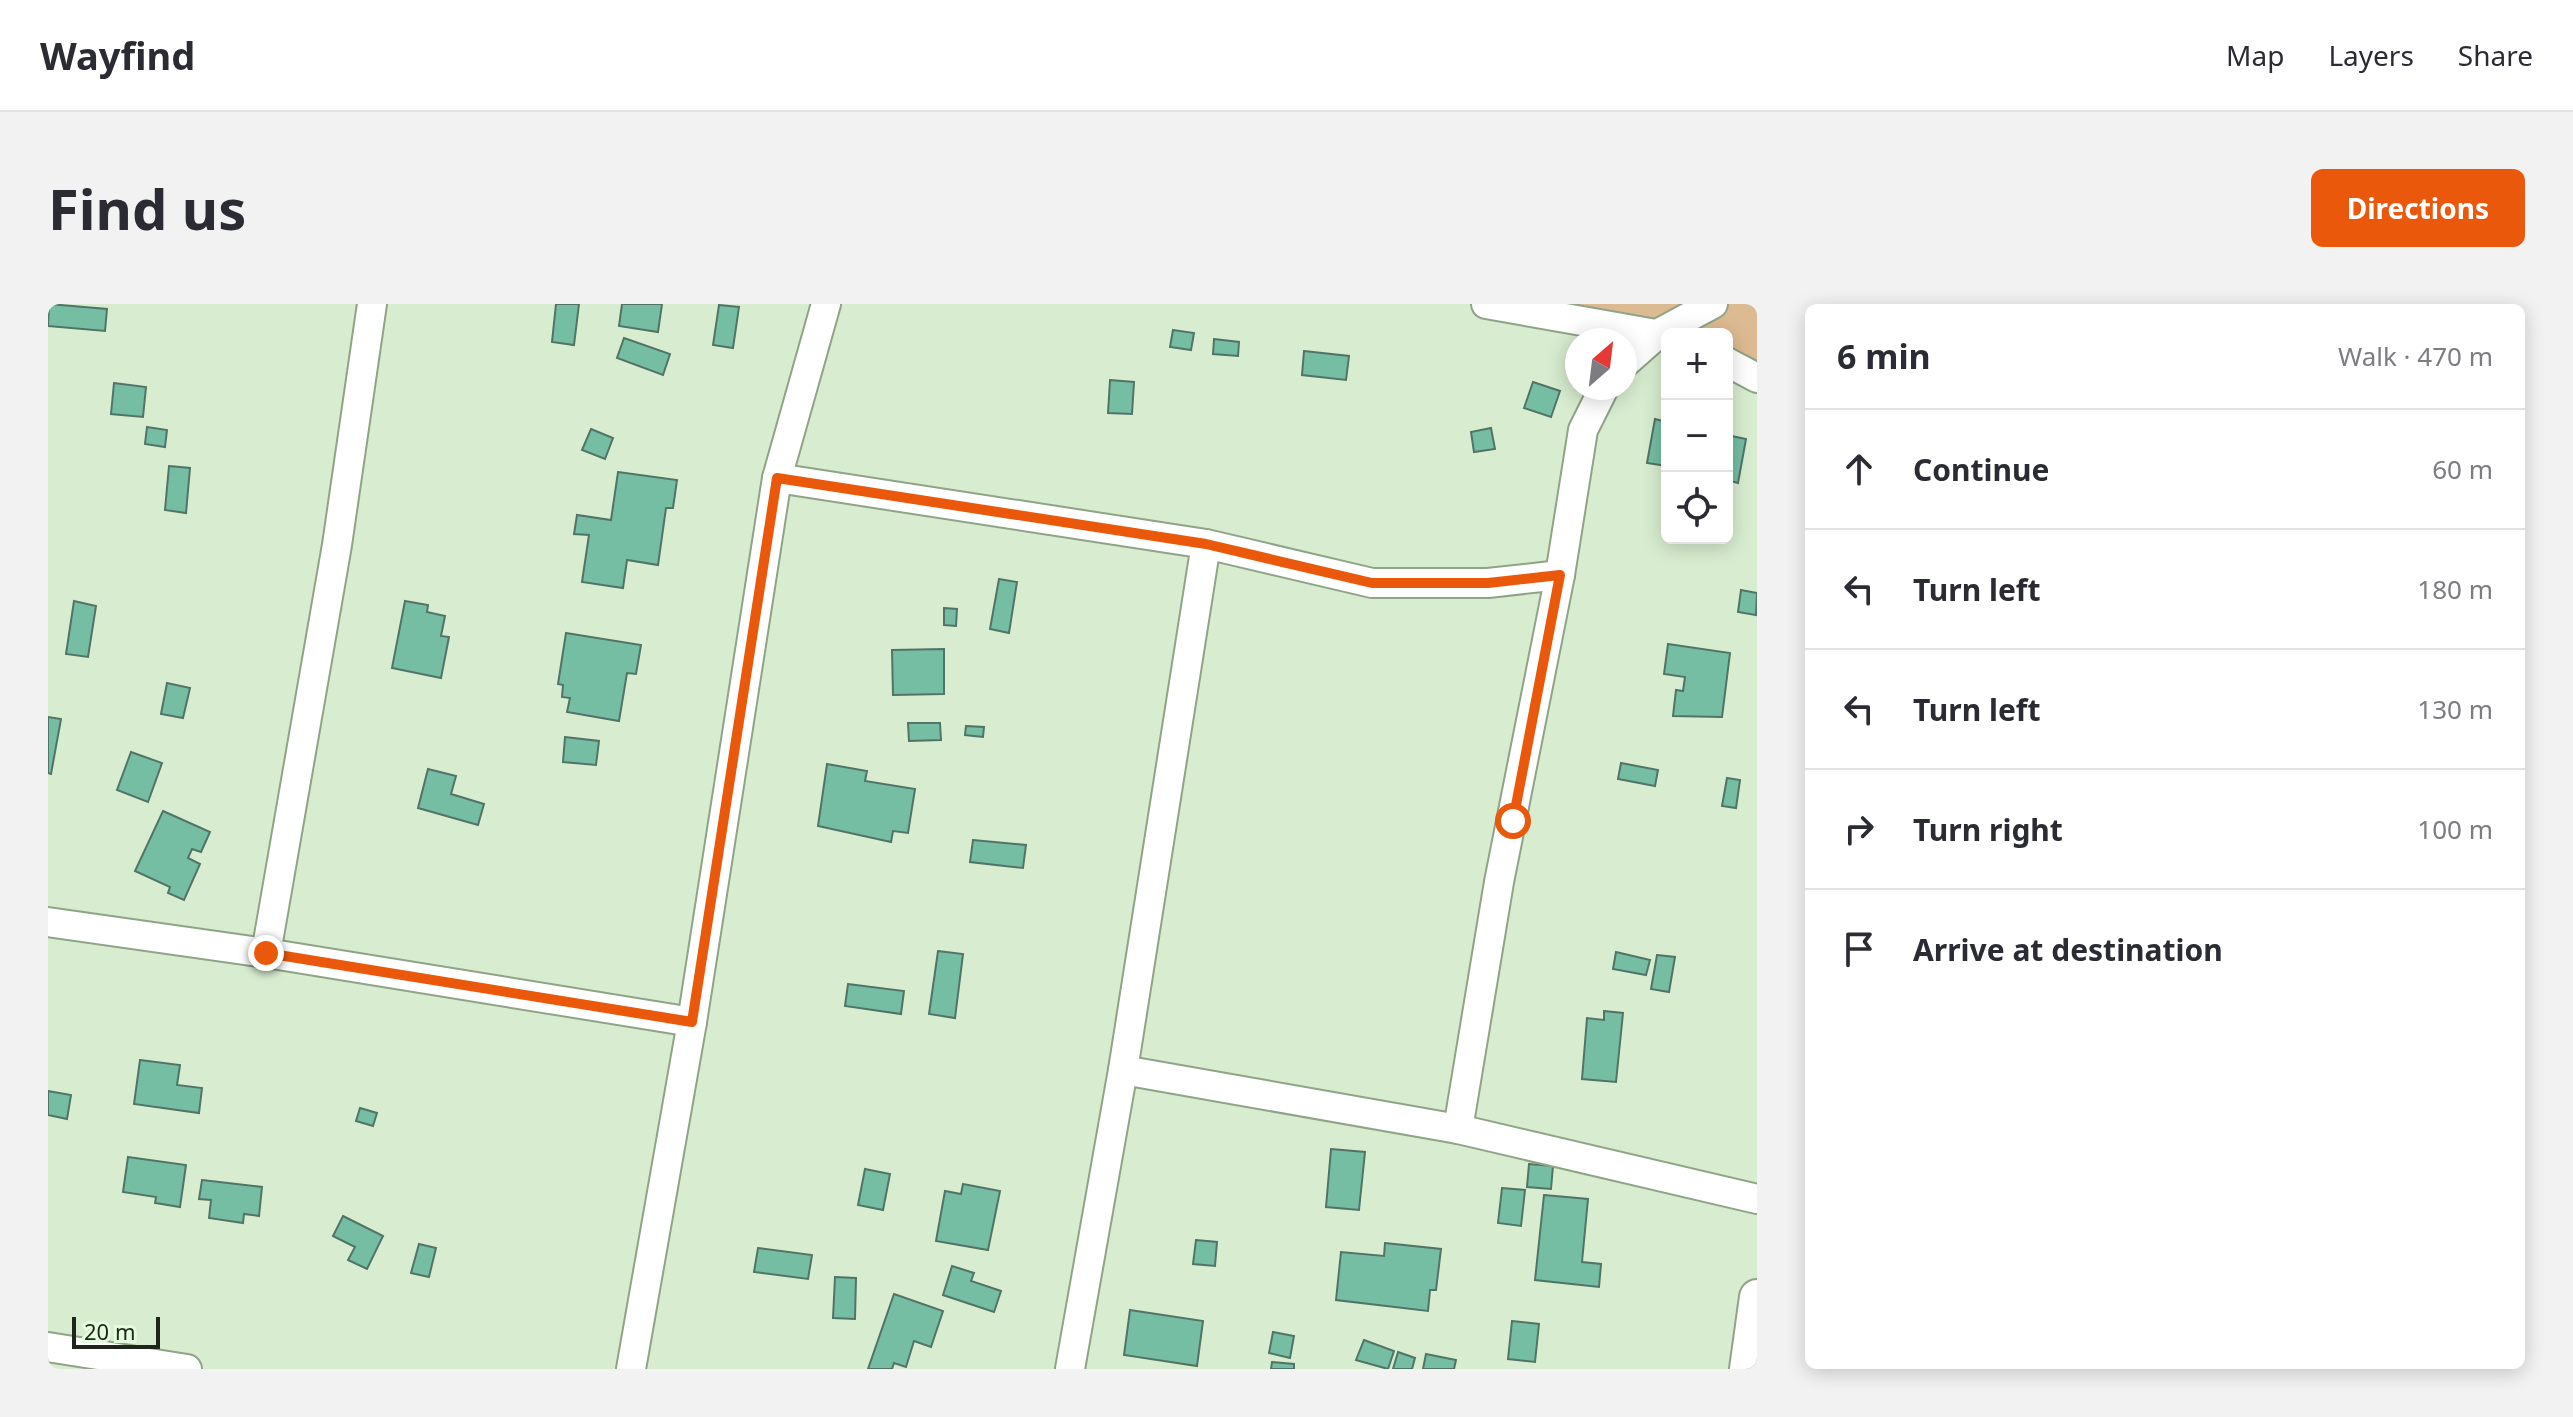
<!DOCTYPE html>
<html lang="en">
<head>
<meta charset="utf-8">
<style>
  :root { --surface:#fff; --page:#f2f2f3; --text:#2b2b33; --muted:#7c7c81; --line:#e1e1e2; --accent:#ea580c }
  body { margin:0; font-family:"Noto Sans",sans-serif; background:var(--page); color:var(--text) }
  .controls { position:absolute; right:24px; top:24px; display:grid; overflow:hidden; border-radius:12px; box-shadow:0 4px 20px #0003 }
  .controls button { width:72px; height:72px; display:grid; place-items:center; padding:0; border:0; border-bottom:2px solid var(--line); background:var(--surface); color:var(--text); font:40px sans-serif }
  .compass { position:absolute; left:1517px; top:24px; width:72px; height:72px; border-radius:50%; background:var(--surface); box-shadow:0 4px 20px #0003; rotate:28deg }
  .scale { position:absolute; left:24px; bottom:20px; width:88px; box-sizing:border-box; padding-left:8px; border:4px solid #1e261b; border-top:0; font-size:22px; line-height:28px; white-space:nowrap; color:#1e261b; -webkit-text-stroke:6px #e5fbdd; paint-order:stroke }
  .stop { position:absolute; width:24px; height:24px; margin:-18px; border:6px solid #ea580c; border-radius:50%; background:#fff }
  .stop.end { background:#ea580c; border-color:#fff; box-shadow:0 2px 8px #0008 }
  .list { margin:0; padding:0; list-style:none }
  h2 { display:flex; justify-content:space-between; align-items:center; height:104px; margin:0; padding:0 32px; font-size:34px }
  h2 small { font-size:26px; font-weight:400; color:var(--muted) }
  .list li { display:grid; grid-template-columns:52px 1fr auto; gap:24px; align-items:center; box-sizing:border-box; height:120px; padding:0 32px; border-top:2px solid var(--line) }
  .list b { display:block; font-size:30px; white-space:nowrap }
  .list em { font-size:26px; font-style:normal; color:var(--muted) }
  .icon { flex:none; width:44px; height:44px; fill:none; stroke:currentColor; stroke-width:2; stroke-linecap:round; stroke-linejoin:round }
  .map { position:relative; flex:none; width:1709px; height:1065px; overflow:hidden; border-radius:12px }
  header { display:flex; align-items:center; gap:48px; box-sizing:border-box; height:112px; padding:0 40px; background:var(--surface); border-bottom:2px solid var(--line) }
  header strong { font-size:38px }
  nav { display:flex; gap:44px; margin-inline-start:auto; font-size:28px }
  .intro { display:flex; align-items:center; justify-content:space-between; box-sizing:border-box; height:192px; padding:0 48px }
  h1 { margin:0; font-size:56px }
  .button { padding:20px 36px; border-radius:12px; background:var(--accent); color:#fff; font-size:28px; font-weight:700 }
  main { display:flex; gap:48px; padding:0 48px }
  aside { flex:1; background:var(--surface); border-radius:12px; box-shadow:0 4px 20px #0003 }
  .map>svg:first-child { display:block }
  .green { fill:#ddbb92 }
  .building { fill:#75bea4; stroke:#517467; stroke-width:2 }
  .lines { fill:none; stroke-linecap:round; stroke-linejoin:round }
  .minor-casing { stroke:#8fa387; stroke-width:32 }
  .tertiary-casing { stroke:#8fa387; stroke-width:38 }
  .minor { stroke:#fff; stroke-width:28 }
  .tertiary { stroke:#fff; stroke-width:34 }
  .route { stroke:#ea580c; stroke-width:10 }
</style>
</head>
<body>
<header>
<strong>Wayfind</strong>
<nav><a>Map</a><a>Layers</a><a>Share</a></nav>
</header>
<div class="intro"><h1>Find us</h1><a class="button">Directions</a></div>
<main>
<div class="map">
<svg width="1709" height="1065" viewBox="0 0 1709 1065">
  <rect width="100%" height="100%" fill="#d8edd0"/>
  <path class="green" d="M1438,0H1709V74L1679,58V30H1619Z"/>
  <g class="building">
    <path d="M1,0L59,5L57,27L0,22Z"/>
    <path d="M508,0H531L526,41L504,38Z"/>
    <path d="M574,0H614L610,28L571,22Z"/>
    <path d="M671,1L691,3L685,44L665,41Z"/>
    <path d="M1125,26L1146,29L1143,46L1122,43Z"/>
    <path d="M576,34L622,50L615,71L569,54Z"/>
    <path d="M1166,35L1191,38L1190,52L1165,50Z"/>
    <path d="M1256,47L1301,52L1298,76L1254,71Z"/>
    <path d="M1062,76L1086,78L1084,110L1060,109Z"/>
    <path d="M1485,78L1512,87L1503,113L1476,104Z"/>
    <path d="M66,79L98,83L95,113L63,110Z"/>
    <path d="M1607,115L1619,118V162L1599,159Z"/>
    <path d="M99,123L119,126L117,143L97,140Z"/>
    <path d="M1443,124L1447,145L1426,148L1423,128Z"/>
    <path d="M543,125L565,134L557,155L534,146Z"/>
    <path d="M1679,131L1698,135L1690,179L1679,176Z"/>
    <path d="M121,162L142,164L138,209L117,206Z"/>
    <path d="M570,168L629,176L625,204H618L610,261L579,256L575,284L534,278L541,231L526,230L529,211L563,216Z"/>
    <path d="M951,275L969,278L961,329L942,325Z"/>
    <path d="M1693,286L1709,289L1708,311L1690,308Z"/>
    <path d="M26,297L48,302L40,353L18,350Z"/>
    <path d="M357,297L380,301L379,308L397,312L393,332L401,333L393,374L344,364Z"/>
    <path d="M896,304L909,305L908,322L896,321Z"/>
    <path d="M518,329L593,341L588,370L579,369L571,417L519,408L522,394L514,393L515,381L510,380Z"/>
    <path d="M1620,340L1682,349L1674,413L1625,412L1628,386L1635,387L1637,373L1616,370Z"/>
    <path d="M896,345V390L845,391L844,346Z"/>
    <path d="M119,379L142,384L135,414L113,410Z"/>
    <path d="M0,413L13,415L3,470L0,469Z"/>
    <path d="M860,419H892L893,436L861,437Z"/>
    <path d="M918,422L936,423L935,433L917,431Z"/>
    <path d="M517,433L551,437L548,461L515,458Z"/>
    <path d="M83,448L114,459L100,498L69,486Z"/>
    <path d="M1573,459L1610,466L1607,482L1570,475Z"/>
    <path d="M779,460L819,467L817,477L867,485L860,529L845,527L843,538L770,522Z"/>
    <path d="M380,465L408,472L403,490L436,500L430,521L370,504Z"/>
    <path d="M1679,474L1692,476L1688,504L1674,502Z"/>
    <path d="M115,507L162,528L153,548L144,545L140,554L152,560L136,596L120,589L122,583L87,567Z"/>
    <path d="M925,536L978,541L975,564L922,558Z"/>
    <path d="M890,647L915,650L907,714L881,710Z"/>
    <path d="M1568,648L1602,656L1598,671L1565,665Z"/>
    <path d="M1609,651L1627,653L1621,688L1603,685Z"/>
    <path d="M800,680L856,687L853,710L797,702Z"/>
    <path d="M1556,707L1575,709L1568,778L1534,775L1539,714L1556,716Z"/>
    <path d="M92,756L132,761L129,781L154,784L151,809L86,800Z"/>
    <path d="M0,787L23,791L19,815L0,811Z"/>
    <path d="M312,804L329,809L325,822L308,817Z"/>
    <path d="M1283,845L1317,848L1311,906L1278,903Z"/>
    <path d="M80,853L138,861L132,903L107,899L108,893L75,888Z"/>
    <path d="M1481,860L1505,862L1503,885L1479,883Z"/>
    <path d="M817,865L842,870L835,906L810,901Z"/>
    <path d="M154,876L214,883L211,912L196,910L195,919L161,914L163,896L151,895Z"/>
    <path d="M915,880L952,887L940,946L888,937L897,887L913,890Z"/>
    <path d="M1454,884L1477,886L1473,922L1450,919Z"/>
    <path d="M1496,891L1540,895L1534,958L1553,960L1551,983L1487,976Z"/>
    <path d="M295,912L335,932L319,965L300,956L307,943L285,932Z"/>
    <path d="M1148,936L1169,938L1167,962L1145,960Z"/>
    <path d="M1337,939L1393,945L1388,986H1382L1380,1007L1288,996L1293,948L1336,952Z"/>
    <path d="M371,940L388,944L381,973L363,969Z"/>
    <path d="M710,944L764,951L760,975L706,968Z"/>
    <path d="M904,962L926,969L923,977L953,987L946,1008L895,991Z"/>
    <path d="M787,973L808,974L807,1015L785,1014Z"/>
    <path d="M846,990L895,1007L883,1043L866,1037L858,1063L846,1059L844,1065H820Z"/>
    <path d="M1082,1006L1155,1017L1149,1062L1076,1051Z"/>
    <path d="M1464,1017L1491,1020L1487,1058L1460,1055Z"/>
    <path d="M1225,1028L1246,1032L1242,1054L1221,1049Z"/>
    <path d="M1316,1036L1346,1047L1340,1065L1308,1056Z"/>
    <path d="M1350,1048L1367,1054L1364,1065H1345Z"/>
    <path d="M1378,1050L1408,1056L1406,1065H1375Z"/>
    <path d="M1224,1058L1246,1060V1065H1223Z"/>
  </g>
  <g class="lines">
    <g class="minor-casing">
      <g id="minor">
        <path d="M1438,0L1619,32"/>
        <path d="M1679,58L1709,74"/>
        <path d="M1577,59L1611,29L1665,0"/>
        <path d="M729,174L1158,240L1075,766L1022,1065"/>
        <path d="M1158,240L1324,279H1440L1512,271"/>
        <path d="M0,618L218,649L289,241L324,0"/>
        <path d="M218,649L644,718"/>
        <path d="M1075,766L1410,825L1709,895"/>
        <path d="M1410,825L1451,578L1512,271L1535,126L1556,84"/>
        <path d="M0,1043L139,1065"/>
        <path d="M583,1065L644,718L729,174L778,0"/>
      </g>
    </g>
    <g class="tertiary-casing">
      <path id="tertiary" d="M1699,1065L1709,993"/>
    </g>
    <use href="#minor" class="minor"/>
    <use href="#tertiary" class="tertiary"/>
  </g>
  <g class="lines">
    <path class="route" d="M218,649L644,718L729,174L1158,240L1324,279H1440L1512,271L1465,517"/>
  </g>
</svg>
<div class="controls">
<button>+</button>
<button>−</button>
<button><svg class="icon" aria-label="locate" viewBox="0 0 24 24"><circle cx="12" cy="12" r="6"/><path d="M12 2v4M12 18v4M2 12h4M18 12h4"/></svg></button>
</div>
<svg class="compass" viewBox="-18 -18 36 36"><path d="M0-13l5 13h-10z" fill="#e53935"/><path d="M0 13l5-13h-10z" fill="#7c7c81"/></svg>
<div class="scale">20 m</div>
<div class="stop" style="left:1465px;top:517px"></div>
<div class="stop end" style="left:218px;top:649px"></div>
</div>
<aside>
<h2>6 min<small>Walk · 470 m</small></h2>
<ul class="list">
<li><svg class="icon" aria-label="ahead" viewBox="0 0 24 24"><path d="M12 20V5M6 11l6-6 6 6"/></svg><div><b>Continue</b></div><em>60 m</em></li>
<li><svg class="icon" aria-label="left" viewBox="0 0 24 24"><path d="M17 20v-9H6M10 6l-5 5 5 5"/></svg><div><b>Turn left</b></div><em>180 m</em></li>
<li><svg class="icon" aria-label="left" viewBox="0 0 24 24"><path d="M17 20v-9H6M10 6l-5 5 5 5"/></svg><div><b>Turn left</b></div><em>130 m</em></li>
<li><svg class="icon" aria-label="right" viewBox="0 0 24 24"><path d="M7 20v-9h11M14 6l5 5-5 5"/></svg><div><b>Turn right</b></div><em>100 m</em></li>
<li><svg class="icon" aria-label="arrive" viewBox="0 0 24 24"><path d="M6 21V4h12l-3 4 3 4H6"/></svg><div><b>Arrive at destination</b></div></li>
</ul>
</aside>
</main>
</body>
</html>
